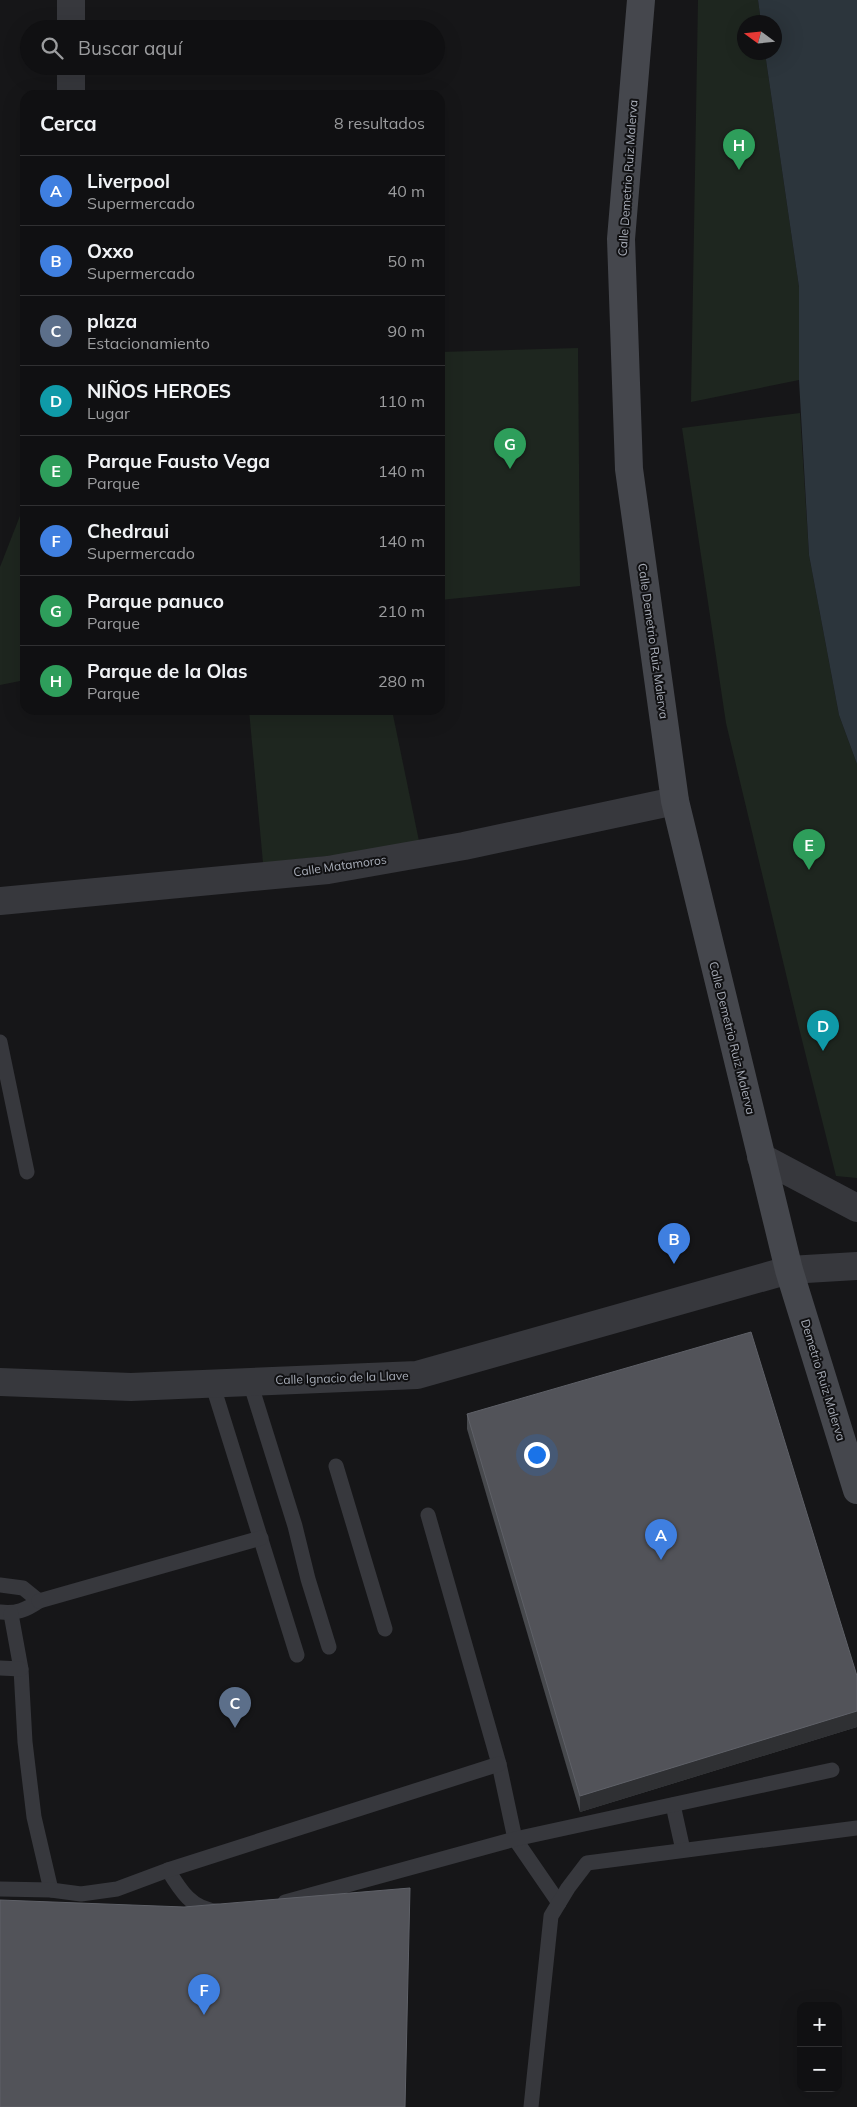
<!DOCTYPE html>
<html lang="es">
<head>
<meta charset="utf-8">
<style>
  :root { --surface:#101012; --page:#19191b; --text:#f1f3f6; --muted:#9c9d9f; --line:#303032; --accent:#db2777 }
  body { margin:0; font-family:Mulish,sans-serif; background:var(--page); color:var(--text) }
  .controls { position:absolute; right:15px; bottom:15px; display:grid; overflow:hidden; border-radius:10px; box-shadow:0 5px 20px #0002 }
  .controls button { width:45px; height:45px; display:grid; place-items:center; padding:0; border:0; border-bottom:1px solid var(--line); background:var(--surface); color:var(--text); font:25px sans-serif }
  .compass { position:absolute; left:737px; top:15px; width:45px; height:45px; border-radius:50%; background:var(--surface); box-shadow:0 5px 20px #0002; rotate:285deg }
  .you { position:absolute; left:536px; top:1454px; width:18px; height:18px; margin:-12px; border:4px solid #fff; border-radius:50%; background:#1a73e8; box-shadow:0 0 0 8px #1a73e833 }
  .badge { display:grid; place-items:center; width:32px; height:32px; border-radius:50%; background:var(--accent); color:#fff; font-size:16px; font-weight:700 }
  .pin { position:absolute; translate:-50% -41px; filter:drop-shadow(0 1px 2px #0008) }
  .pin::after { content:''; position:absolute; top:26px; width:18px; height:15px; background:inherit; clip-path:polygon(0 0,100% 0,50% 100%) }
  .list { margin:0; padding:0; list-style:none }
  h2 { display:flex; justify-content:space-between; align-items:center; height:65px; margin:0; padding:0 20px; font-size:21px }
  h2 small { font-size:16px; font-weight:400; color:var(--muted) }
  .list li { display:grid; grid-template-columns:32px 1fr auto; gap:15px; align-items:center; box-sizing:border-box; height:70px; padding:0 20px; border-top:1px solid var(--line) }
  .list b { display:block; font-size:19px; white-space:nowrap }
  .list p { margin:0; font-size:16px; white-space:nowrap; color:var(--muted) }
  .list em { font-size:16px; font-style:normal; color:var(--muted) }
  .icon { flex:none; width:28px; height:28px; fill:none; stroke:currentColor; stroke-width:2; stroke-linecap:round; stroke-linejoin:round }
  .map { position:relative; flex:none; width:857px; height:2107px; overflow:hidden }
  .search { position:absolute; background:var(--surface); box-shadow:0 5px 20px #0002; left:20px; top:20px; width:425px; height:55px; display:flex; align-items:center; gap:12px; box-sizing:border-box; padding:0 18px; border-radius:28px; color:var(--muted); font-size:19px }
  .panel { position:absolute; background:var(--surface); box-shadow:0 5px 20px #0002; left:20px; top:90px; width:425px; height:625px; border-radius:15px }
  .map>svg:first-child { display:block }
  .green { fill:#1e261f }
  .water { fill:#2c353c }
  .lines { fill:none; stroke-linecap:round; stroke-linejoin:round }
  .lane { stroke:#37383d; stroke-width:15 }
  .street { stroke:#37383d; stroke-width:28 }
  .secondary { stroke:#45474d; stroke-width:28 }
  .wall { fill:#47494d }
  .shaded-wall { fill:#2f3033 }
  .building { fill:#525359; stroke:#5f6168 }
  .labels { text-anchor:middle; stroke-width:4; stroke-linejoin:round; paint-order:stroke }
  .street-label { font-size:12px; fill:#a8adb8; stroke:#111113 }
</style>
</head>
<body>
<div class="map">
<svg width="857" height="2107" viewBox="0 0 857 2107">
  <rect width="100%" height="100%" fill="#161618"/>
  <g class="green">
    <path d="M698,0H758L761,22H744V52L765,53L799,287V380L691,402Z"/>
    <path d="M578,348L580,586L440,600V352Z"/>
    <path d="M800,413L809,555L839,715L857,764V1178L836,1176L797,1020L726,723L682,428Z"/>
    <path d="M25,503V680L0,685V567Z"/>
    <path d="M249,710H392L420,846L263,863Z"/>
  </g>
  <path class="water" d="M758,0H857V764L839,715L809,555L799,380V287L765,53L774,52V22H761Z"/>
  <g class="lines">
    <g class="lane">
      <path d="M0,1042L27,1172"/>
      <path d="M250,1382L295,1526L308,1579L329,1647"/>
      <path d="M212,1383L297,1655"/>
      <path d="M336,1466L385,1629"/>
      <path d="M428,1515L499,1764L515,1839L559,1903"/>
      <path d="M0,1585L23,1588L39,1601C26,1610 16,1614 0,1612"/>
      <path d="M39,1601L261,1538"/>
      <path d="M11,1614L21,1669L25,1742L34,1817L51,1890"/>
      <path d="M0,1668L21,1669"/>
      <path d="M673,1805L683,1850"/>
      <path d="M168,1870C180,1890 192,1910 218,1911"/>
      <path d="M0,1889L51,1890L81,1894L117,1889L168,1870L499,1764"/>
      <path d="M285,1902L515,1839L832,1770"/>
      <path d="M531,2107L551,1916L568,1888L587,1863L857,1828"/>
    </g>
    <g class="street">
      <path d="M71,29V0"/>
      <path d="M71,95V66"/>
      <path d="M0,901L328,870L464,846L675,801"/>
      <path d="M761,1157L857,1208"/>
      <path d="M0,1382L131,1387L417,1375L789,1270L857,1266"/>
    </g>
    <path class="secondary" d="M641,0L621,239L629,469L675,801L789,1270L857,1490"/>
  </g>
  <path class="wall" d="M467,1414L857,1676V1727L580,1812L467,1429Z"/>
  <path class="shaded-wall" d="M857,1711V1727L580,1812V1796Z"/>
  <g class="building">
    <path d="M751,1332L857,1676V1711L580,1796L467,1414Z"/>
    <path d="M410,1888L405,2107H0V1900L184,1907Z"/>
  </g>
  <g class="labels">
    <g class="street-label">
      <text transform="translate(628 178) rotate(-86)" y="4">Calle Demetrio Ruiz Malerva</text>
      <text transform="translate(653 641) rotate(82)" y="4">Calle Demetrio Ruiz Malerva</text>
      <text transform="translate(340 866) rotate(-8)" y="4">Calle Matamoros</text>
      <text transform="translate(732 1038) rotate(76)" y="4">Calle Demetrio Ruiz Malerva</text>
      <text transform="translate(342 1378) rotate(-2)" y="4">Calle Ignacio de la Llave</text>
      <text transform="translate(823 1380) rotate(73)" y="4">Demetrio Ruiz Malerva</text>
    </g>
  </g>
</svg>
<div class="controls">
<button>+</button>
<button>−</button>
</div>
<svg class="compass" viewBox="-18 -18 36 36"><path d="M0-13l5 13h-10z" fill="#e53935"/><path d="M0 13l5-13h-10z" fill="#9c9d9f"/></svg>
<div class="you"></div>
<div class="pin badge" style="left:661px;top:1560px;background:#3f7fe0">A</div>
<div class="pin badge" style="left:674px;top:1264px;background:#3f7fe0">B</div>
<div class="pin badge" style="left:235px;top:1728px;background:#5c6f8a">C</div>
<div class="pin badge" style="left:823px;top:1051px;background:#0f9aa8">D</div>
<div class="pin badge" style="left:809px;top:870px;background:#2e9e5b">E</div>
<div class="pin badge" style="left:204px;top:2015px;background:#3f7fe0">F</div>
<div class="pin badge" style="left:510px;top:469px;background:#2e9e5b">G</div>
<div class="pin badge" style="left:739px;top:170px;background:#2e9e5b">H</div>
<div class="search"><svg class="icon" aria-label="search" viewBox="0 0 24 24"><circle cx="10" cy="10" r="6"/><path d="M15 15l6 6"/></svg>Buscar aquí</div>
<section class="panel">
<h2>Cerca<small>8 resultados</small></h2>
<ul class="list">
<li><span class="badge" style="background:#3f7fe0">A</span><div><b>Liverpool</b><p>Supermercado</p></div><em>40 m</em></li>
<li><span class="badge" style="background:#3f7fe0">B</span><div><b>Oxxo</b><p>Supermercado</p></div><em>50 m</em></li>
<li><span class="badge" style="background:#5c6f8a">C</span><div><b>plaza</b><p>Estacionamiento</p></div><em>90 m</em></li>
<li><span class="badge" style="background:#0f9aa8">D</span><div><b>NIÑOS HEROES</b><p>Lugar</p></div><em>110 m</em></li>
<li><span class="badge" style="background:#2e9e5b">E</span><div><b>Parque Fausto Vega</b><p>Parque</p></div><em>140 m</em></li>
<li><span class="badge" style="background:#3f7fe0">F</span><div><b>Chedraui</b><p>Supermercado</p></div><em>140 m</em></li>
<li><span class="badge" style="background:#2e9e5b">G</span><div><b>Parque panuco</b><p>Parque</p></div><em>210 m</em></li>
<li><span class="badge" style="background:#2e9e5b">H</span><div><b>Parque de la Olas</b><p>Parque</p></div><em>280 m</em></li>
</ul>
</section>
</div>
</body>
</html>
